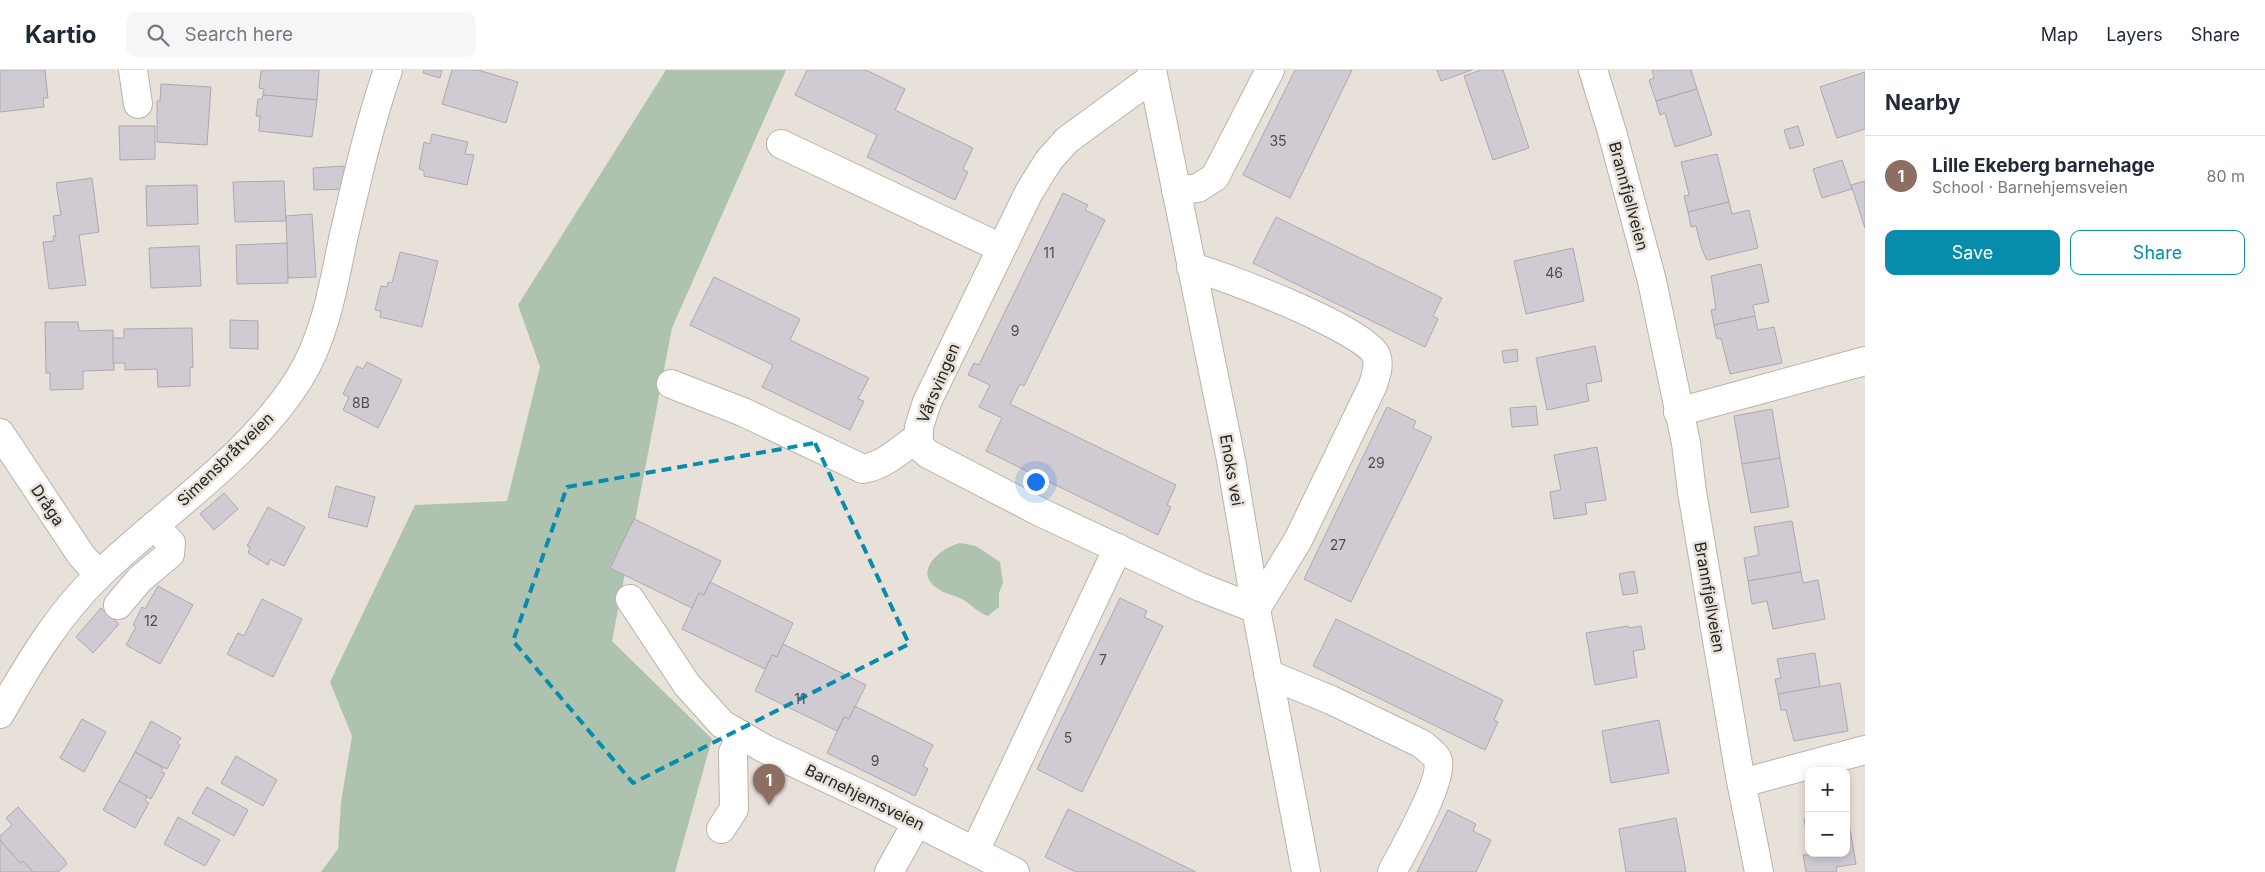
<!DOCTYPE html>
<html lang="en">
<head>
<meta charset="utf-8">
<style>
  :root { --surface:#fff; --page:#f6f6f7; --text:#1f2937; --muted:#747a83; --line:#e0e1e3; --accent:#088cac }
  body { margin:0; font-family:Inter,sans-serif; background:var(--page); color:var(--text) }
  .controls { position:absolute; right:15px; bottom:15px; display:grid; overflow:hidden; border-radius:10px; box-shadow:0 2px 8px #0003 }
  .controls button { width:45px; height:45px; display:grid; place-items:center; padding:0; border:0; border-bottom:1px solid var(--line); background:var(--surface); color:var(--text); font:25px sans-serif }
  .you { position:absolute; left:1035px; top:411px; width:18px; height:18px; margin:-12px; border:4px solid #fff; border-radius:50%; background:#1a73e8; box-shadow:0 0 0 8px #1a73e833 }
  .badge { display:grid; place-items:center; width:32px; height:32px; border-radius:50%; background:var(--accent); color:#fff; font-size:16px; font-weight:700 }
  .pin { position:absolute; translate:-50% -41px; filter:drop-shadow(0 1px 2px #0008) }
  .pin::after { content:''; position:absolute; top:26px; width:18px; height:15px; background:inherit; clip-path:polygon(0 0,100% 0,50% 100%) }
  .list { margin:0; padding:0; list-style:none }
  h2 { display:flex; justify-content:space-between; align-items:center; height:65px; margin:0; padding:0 20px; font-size:21px }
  h2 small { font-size:16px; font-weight:400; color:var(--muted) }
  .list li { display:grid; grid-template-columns:32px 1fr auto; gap:15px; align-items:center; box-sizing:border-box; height:80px; padding:0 20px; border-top:1px solid var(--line) }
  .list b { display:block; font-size:19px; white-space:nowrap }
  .list p { margin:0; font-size:16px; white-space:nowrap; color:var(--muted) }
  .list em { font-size:16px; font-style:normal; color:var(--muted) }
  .actions { display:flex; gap:10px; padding:15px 20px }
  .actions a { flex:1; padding:11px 0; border:1px solid var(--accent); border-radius:10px; text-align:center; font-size:18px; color:var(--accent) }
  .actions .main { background:var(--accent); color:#fff }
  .icon { flex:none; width:28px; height:28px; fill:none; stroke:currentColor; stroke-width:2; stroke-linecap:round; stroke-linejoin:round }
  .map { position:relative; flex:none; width:1865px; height:802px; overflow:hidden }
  header { display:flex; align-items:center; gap:30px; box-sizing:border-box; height:70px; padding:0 25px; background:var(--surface); border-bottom:1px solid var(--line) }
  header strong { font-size:24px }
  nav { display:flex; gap:28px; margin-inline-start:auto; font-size:18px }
  .search { width:350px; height:45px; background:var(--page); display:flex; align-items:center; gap:12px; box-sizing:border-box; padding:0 18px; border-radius:10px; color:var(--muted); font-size:19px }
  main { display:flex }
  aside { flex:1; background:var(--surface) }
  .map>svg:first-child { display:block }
  .green { fill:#adc3af }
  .building { fill:#d0cbd3; stroke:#ada8b0 }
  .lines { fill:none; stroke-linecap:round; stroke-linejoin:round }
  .minor-casing { stroke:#b8b3ab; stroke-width:30 }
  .minor { stroke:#fff; stroke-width:28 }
  .marked { fill:none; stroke:#088cac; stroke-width:4; stroke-dasharray:10 6; stroke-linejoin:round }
  .labels { text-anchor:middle; stroke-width:5; stroke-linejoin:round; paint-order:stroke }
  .number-label { font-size:14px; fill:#504e4d }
  .street-label { font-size:16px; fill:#262420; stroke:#e7e1d9 }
</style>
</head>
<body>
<header>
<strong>Kartio</strong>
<div class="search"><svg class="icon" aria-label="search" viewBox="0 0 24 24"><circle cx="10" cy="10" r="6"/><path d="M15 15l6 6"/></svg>Search here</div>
<nav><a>Map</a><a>Layers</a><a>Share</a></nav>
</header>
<main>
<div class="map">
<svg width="1865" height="802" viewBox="0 0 1865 802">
  <rect width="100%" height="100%" fill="#e7e1d9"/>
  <g class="green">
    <path d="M666,0H786L672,258L612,571L712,669L675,802H321L338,779L341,732L352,666L330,612L415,435L507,431L540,297L518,235Z"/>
    <path d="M960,473L976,476L1000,492L1003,513L999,523V537L988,546C978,543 971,534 962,529C954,525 944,524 937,518C912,501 942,477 960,473Z"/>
  </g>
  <g class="building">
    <path d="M0,0H45L48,28H43L44,37L0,42Z"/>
    <path d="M266,0H319L317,30L263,25L264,19L259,18L261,1Z"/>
    <path d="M424,0H442L440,8L423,3Z"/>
    <path d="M452,0H478L518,12L506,53L442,34Z"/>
    <path d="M807,0H866L905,19L895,40L973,78L963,99L968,102L955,130L867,87L877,65L795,25Z"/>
    <path d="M1295,0H1352L1290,128L1243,105Z"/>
    <path d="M1437,0H1472L1441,11Z"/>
    <path d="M1481,0H1503L1529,78L1493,90L1464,6Z"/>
    <path d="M1652,0H1691L1697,19L1656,31L1649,10L1654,8Z"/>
    <path d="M1865,2V59L1837,68L1820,17Z"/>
    <path d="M161,14L211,17L207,75L157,72V31H160Z"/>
    <path d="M1697,19L1712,65L1675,77L1665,43L1660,45L1656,31Z"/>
    <path d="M263,25L317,30L312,67L259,61L260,46H256L258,29H262Z"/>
    <path d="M119,56H155V89L120,90Z"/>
    <path d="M1798,56L1804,75L1790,79L1784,60Z"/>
    <path d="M432,64L468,72L465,84L474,85L467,115L424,106V101L419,99L424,72L430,74Z"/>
    <path d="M1717,84L1729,132L1688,142L1684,126L1689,125L1681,92Z"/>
    <path d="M1842,90L1852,119L1822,128L1813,99Z"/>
    <path d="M344,96L345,119L314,120L313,98Z"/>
    <path d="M92,108L99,162L79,165L86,215L49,219L43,172L54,171L53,166H56L53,146L61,145L56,113Z"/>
    <path d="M284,111L286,151L235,152L233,112Z"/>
    <path d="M1865,111V158L1851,115Z"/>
    <path d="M197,115L198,154L147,156L146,116Z"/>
    <path d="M1063,123L1088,135L1085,140L1105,150L1024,316L1020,314L1010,334L1176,415L1167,435L1171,437L1158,465L986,381L1002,348L979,337L990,315L968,305L974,293L979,295Z"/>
    <path d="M1729,132L1732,144L1749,140L1758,178L1708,190L1706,189L1701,176L1696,156L1691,157L1688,142Z"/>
    <path d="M312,144L316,207L288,208L286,146Z"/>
    <path d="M1276,147L1442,228L1433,246L1438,249L1425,277L1253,193Z"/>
    <path d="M287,173L288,213L237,214L236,175Z"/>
    <path d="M199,176L201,216L151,218L149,178Z"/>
    <path d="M1573,178L1584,231L1526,244L1514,191Z"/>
    <path d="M400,182L438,191L422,257L380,247L381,241L375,240L381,216L387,217L388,212L392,213Z"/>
    <path d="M1761,194L1769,232L1753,235L1755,246L1714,255L1711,240L1716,239L1711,206Z"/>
    <path d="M714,207L800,249L790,270L869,308L858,329L864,331L850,360L762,317L773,295L690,255Z"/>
    <path d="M1755,246L1758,260L1774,257L1782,293L1730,304L1721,268L1717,269L1714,255Z"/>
    <path d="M230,250L258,251V279L230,278Z"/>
    <path d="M45,252H78L79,261L113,260L114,300L83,301V319L50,320V303H46Z"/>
    <path d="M192,258L193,297L190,298V316L158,317L157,299L125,300V293H113V268H124V259Z"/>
    <path d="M1595,276L1602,311L1586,314L1589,331L1547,340L1536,288Z"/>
    <path d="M1517,279L1518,291L1504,293L1502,281Z"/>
    <path d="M367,292L402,310L378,358L343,340L349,327L343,324L357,296L363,299Z"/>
    <path d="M1536,336L1538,355L1512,357L1510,338Z"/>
    <path d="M1387,337L1416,351L1413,358L1432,367L1351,532L1304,509Z"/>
    <path d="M1772,339L1780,388L1742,394L1734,346Z"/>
    <path d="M1597,377L1606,430L1585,433L1587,444L1554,449L1550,422L1561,420L1554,385Z"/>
    <path d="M1780,388L1789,437L1751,443L1742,394Z"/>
    <path d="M336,416L375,427L367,457L328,447Z"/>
    <path d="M224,423L238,439L214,460L200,444Z"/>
    <path d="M268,437L305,457L284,496L270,489L268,495L248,483L250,477L247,476Z"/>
    <path d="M634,449L721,491L704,525L699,523L692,538L610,498Z"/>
    <path d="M1792,451L1801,502L1748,511L1744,488L1759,485L1754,457Z"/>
    <path d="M1634,501L1638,523L1623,525L1619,504Z"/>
    <path d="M1801,502L1803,513L1818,510L1825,549L1773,559L1767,531L1752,534L1748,511Z"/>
    <path d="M710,512L793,553L777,587L772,585L765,599L682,559L699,523L704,525Z"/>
    <path d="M158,516L193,535L160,594L126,575L136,557L133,555L142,537L145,539Z"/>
    <path d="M1120,528L1147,541L1144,547L1163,556L1082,722L1037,699Z"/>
    <path d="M262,529L302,549L273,607L227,584L238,563L244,566Z"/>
    <path d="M101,538L119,554L93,583L76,567Z"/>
    <path d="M1336,549L1503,630L1494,650L1498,652L1485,680L1313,596Z"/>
    <path d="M1628,556L1629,558L1641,556L1645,579L1633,581L1637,607L1595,615L1586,563Z"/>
    <path d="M783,574L866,615L849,649L844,647L837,661L755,621L772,585L777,587Z"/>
    <path d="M1815,583L1820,617L1778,624L1775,609L1781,608L1777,589Z"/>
    <path d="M1840,613L1848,661L1794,671L1786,640H1781L1778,624Z"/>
    <path d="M855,636L933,675L923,696L928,699L915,726L827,683L844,647L849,649Z"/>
    <path d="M82,649L106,662L84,702L60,688Z"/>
    <path d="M1659,650L1669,703L1611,713L1602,661Z"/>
    <path d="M151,651L181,668L177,673L180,675L167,699L135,682Z"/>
    <path d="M135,682L163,698L161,702L165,703L151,729L119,711Z"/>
    <path d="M236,686L277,710L263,736L221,713Z"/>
    <path d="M119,711L147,726L145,730L149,733L135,758L103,740Z"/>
    <path d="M207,717L248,740L234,766L192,743Z"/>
    <path d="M18,737L64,789L67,794L58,802H33L23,791L20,793L0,770V766L12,755L6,748Z"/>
    <path d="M1068,739L1196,802H1076L1045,787Z"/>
    <path d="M1448,740L1476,754L1473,761L1491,770L1476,802H1417Z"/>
    <path d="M1847,742L1856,794L1836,797L1837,802H1806L1803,785L1846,783Z"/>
    <path d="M178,747L220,770L205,796L164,774Z"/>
    <path d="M1676,748L1686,802H1626L1619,759Z"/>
    <path d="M1804,749H1809V776Z"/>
    <path d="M0,770L20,793L23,791L33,802H0Z"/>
  </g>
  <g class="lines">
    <g class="minor-casing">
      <g id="minor">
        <path d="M133,0L138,34"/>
        <path d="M1152,0L1231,390L1256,539L1306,802"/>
        <path d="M1593,0L1612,62L1652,211L1686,373L1692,422L1740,706L1759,802"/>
        <path d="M1152,8L1067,70L1049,90L1029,122L927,332L919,357L918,375L928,384L1040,442L1200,517L1256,539L1298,470L1373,315C1376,305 1380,295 1376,285C1364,259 1223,205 1191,197"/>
        <path d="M781,74L1001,178"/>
        <path d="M1176,121L1198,118L1215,107L1270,0"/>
        <path d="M671,314L743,342L863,399C885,395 902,379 919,366"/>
        <path d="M1678,342L1865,291"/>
        <path d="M0,363L81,485L99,505"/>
        <path d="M630,529L687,615L722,654L765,679L869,728L1015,802"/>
        <path d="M118,535L140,509L170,484L171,473L154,456"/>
        <path d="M1268,604L1331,630L1422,674C1427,679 1436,684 1438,691C1443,711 1403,781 1392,802"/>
        <path d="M0,644C28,595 58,544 99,505C165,441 249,388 299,309C325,267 333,218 343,169C356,113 369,55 388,0"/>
        <path d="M1742,713L1865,680"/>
        <path d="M721,759L734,739L733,682L742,665"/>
        <path d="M975,781L1118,478"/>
        <path d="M889,802L917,752"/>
      </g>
    </g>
    <use href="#minor" class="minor"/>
  </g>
  <path class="marked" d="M815,373L909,574L633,713L513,571L567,417Z"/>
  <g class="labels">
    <g class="number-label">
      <text x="1278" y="76">35</text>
      <text x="1049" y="188">11</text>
      <text x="1554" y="208">46</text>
      <text x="1015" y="266">9</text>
      <text x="361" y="338">8B</text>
      <text x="1376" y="398">29</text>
      <text x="1338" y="480">27</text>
      <text x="151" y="556">12</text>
      <text x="1103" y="595">7</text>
      <text x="800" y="634">11</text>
      <text x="1068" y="673">5</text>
      <text x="875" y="696">9</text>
    </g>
    <g class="street-label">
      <text transform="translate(1629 126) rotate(75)" y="6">Brannfjellveien</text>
      <text transform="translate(938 313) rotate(-67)" y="6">Vårsvingen</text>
      <text transform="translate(225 389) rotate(-44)" y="6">Simensbråtveien</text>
      <text transform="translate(1232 400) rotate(80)" y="6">Enoks vei</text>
      <text transform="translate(48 435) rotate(56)" y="6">Dråga</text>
      <text transform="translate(1710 527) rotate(80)" y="6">Brannfjellveien</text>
      <text transform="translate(865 727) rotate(26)" y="6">Barnehjemsveien</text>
    </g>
  </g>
</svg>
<div class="controls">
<button>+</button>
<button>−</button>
</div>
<div class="you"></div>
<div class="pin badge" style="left:769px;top:735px;background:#8d6e63">1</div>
</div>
<aside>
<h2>Nearby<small></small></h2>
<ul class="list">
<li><span class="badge" style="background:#8d6e63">1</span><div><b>Lille Ekeberg barnehage</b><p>School · Barnehjemsveien</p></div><em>80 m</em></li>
</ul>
<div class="actions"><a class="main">Save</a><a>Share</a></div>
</aside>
</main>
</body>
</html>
